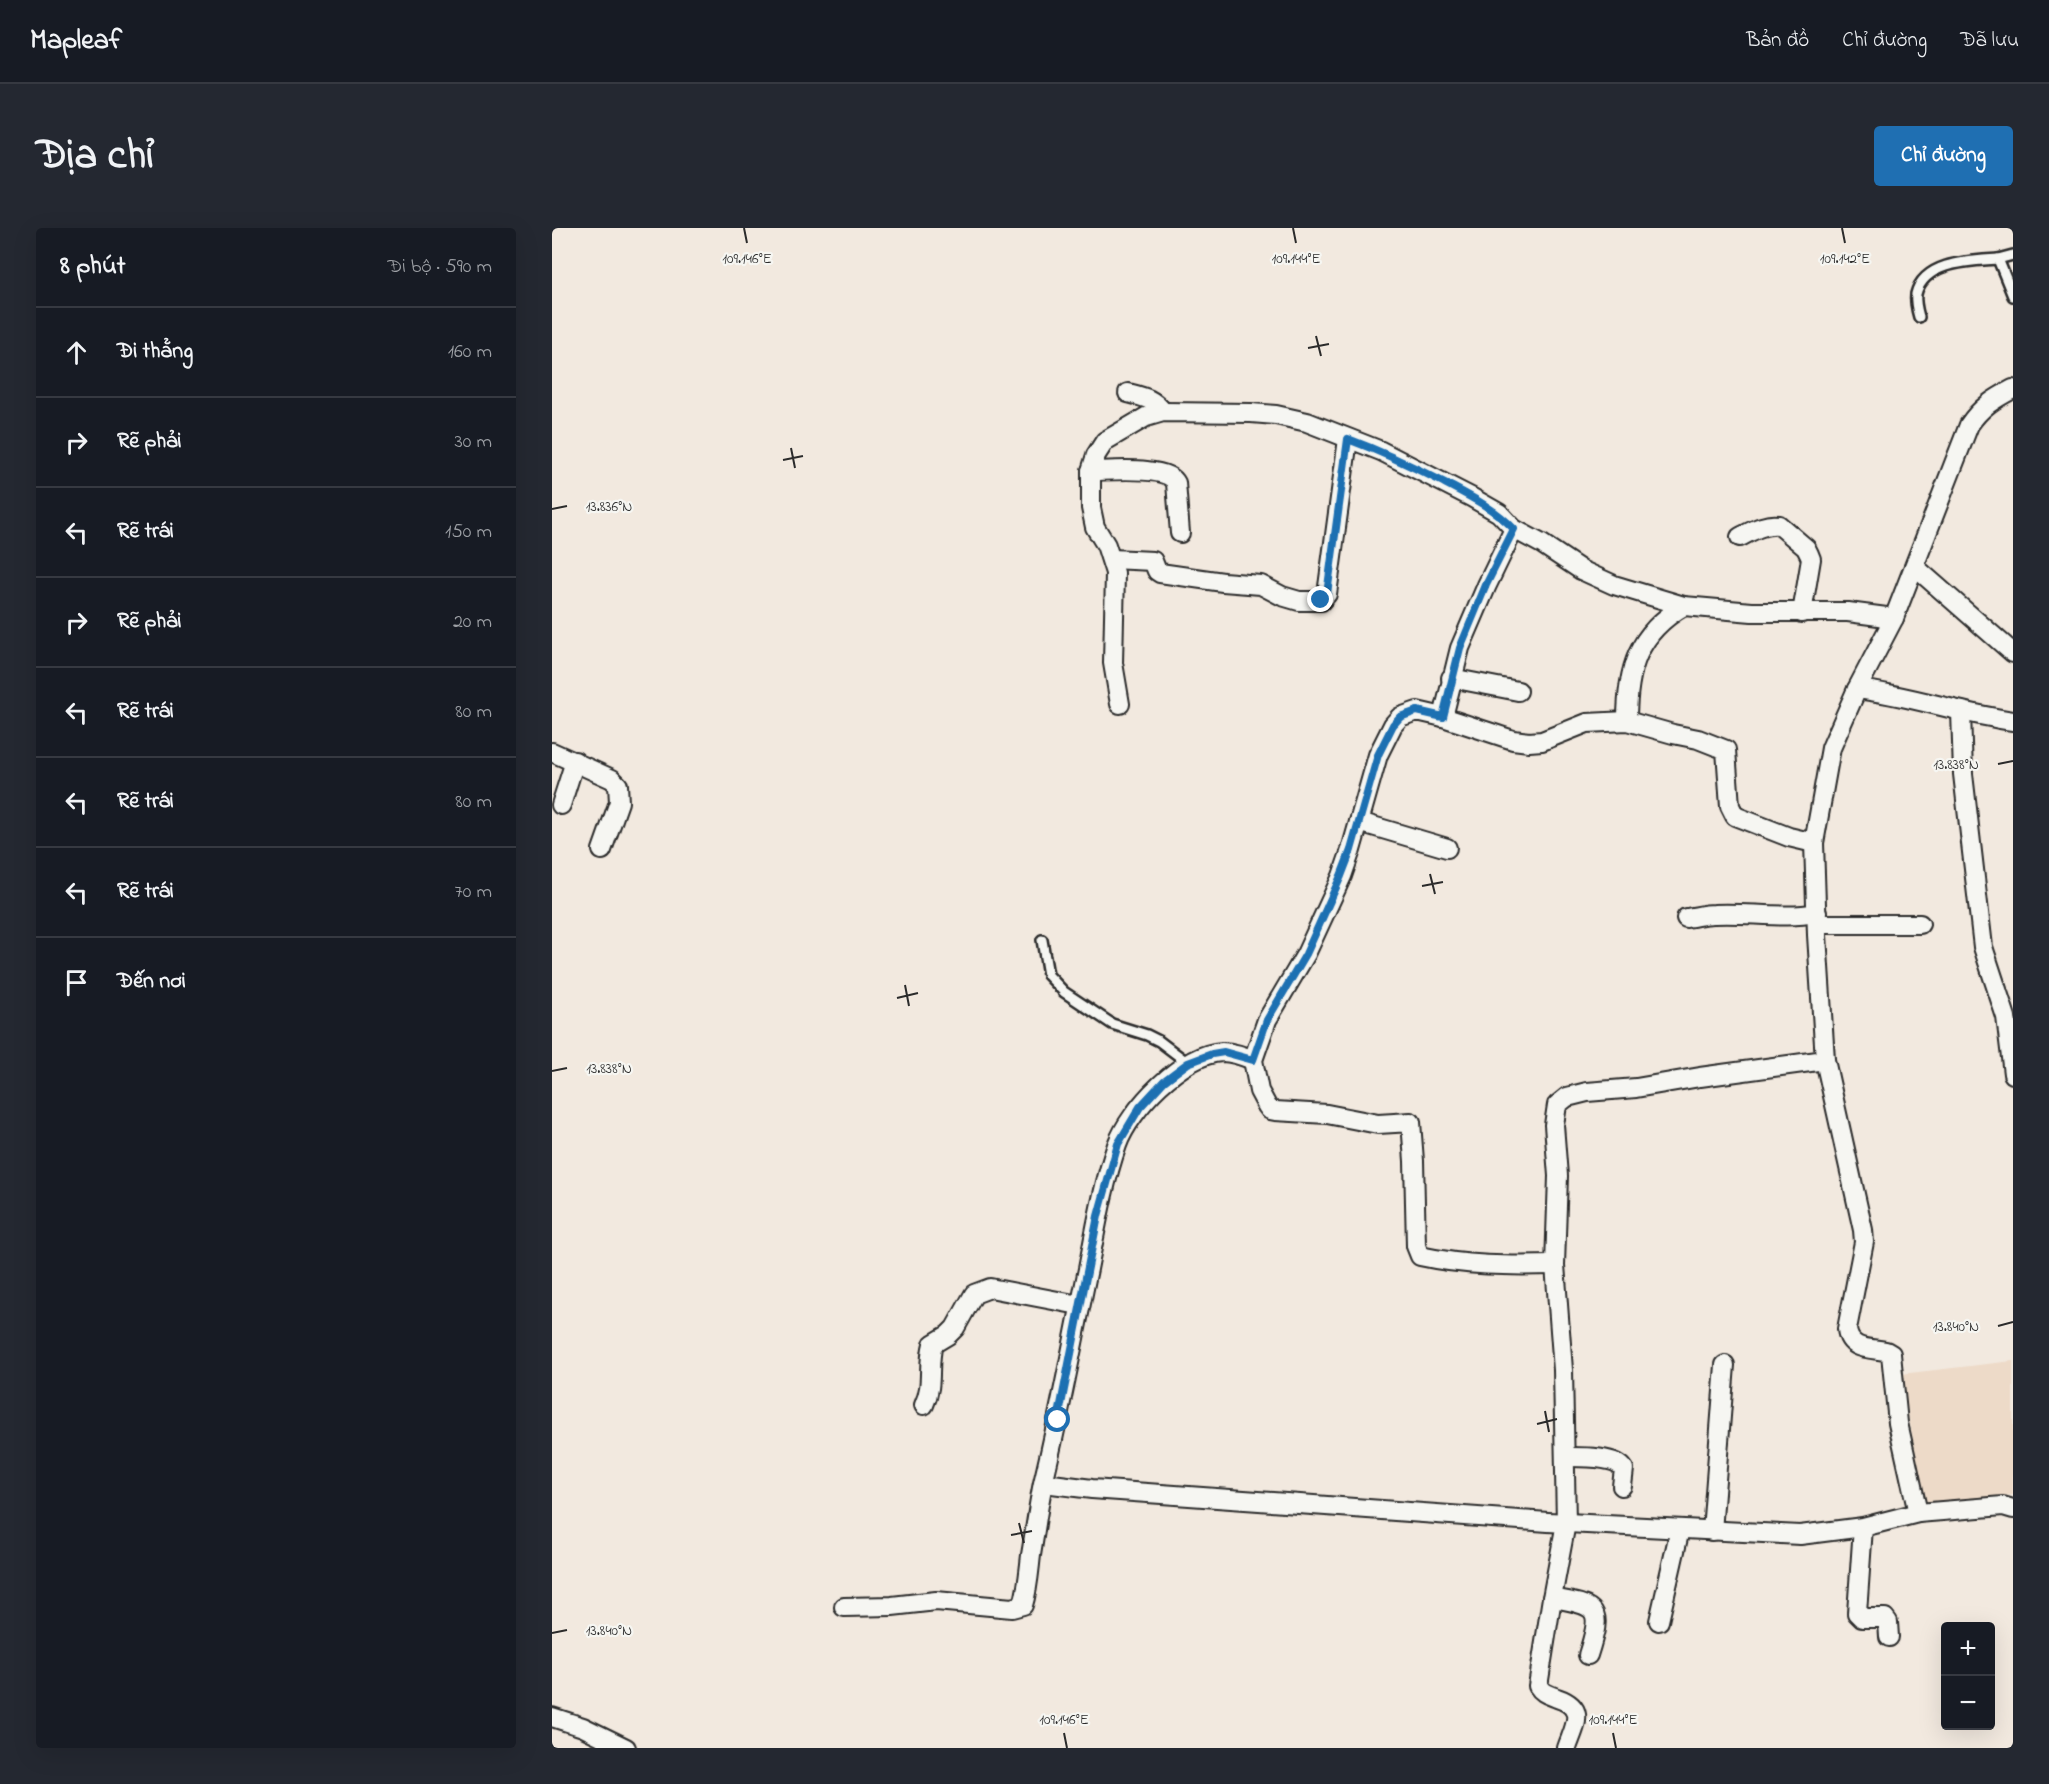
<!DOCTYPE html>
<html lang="vi">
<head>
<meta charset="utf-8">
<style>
  :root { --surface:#171b24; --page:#242831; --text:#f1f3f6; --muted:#9ea1a6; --line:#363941; --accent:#1f6fb2 }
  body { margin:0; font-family:"Indie Flower",sans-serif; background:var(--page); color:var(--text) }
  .controls { position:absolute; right:18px; bottom:18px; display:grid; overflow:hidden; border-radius:6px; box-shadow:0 6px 24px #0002 }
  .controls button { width:54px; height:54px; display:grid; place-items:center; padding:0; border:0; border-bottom:2px solid var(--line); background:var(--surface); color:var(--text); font:30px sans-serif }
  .stop { position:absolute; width:18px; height:18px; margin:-14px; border:4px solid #1f6fb2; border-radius:50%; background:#fff }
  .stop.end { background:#1f6fb2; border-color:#fff; box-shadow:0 2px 6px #0008 }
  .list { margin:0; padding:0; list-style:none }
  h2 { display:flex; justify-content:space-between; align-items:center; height:78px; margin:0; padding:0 24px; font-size:26px }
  h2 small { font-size:20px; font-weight:400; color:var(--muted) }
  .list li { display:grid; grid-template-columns:39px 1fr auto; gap:18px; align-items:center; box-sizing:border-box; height:90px; padding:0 24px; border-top:2px solid var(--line) }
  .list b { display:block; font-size:22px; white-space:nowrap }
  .list em { font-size:20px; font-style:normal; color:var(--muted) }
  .icon { flex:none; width:33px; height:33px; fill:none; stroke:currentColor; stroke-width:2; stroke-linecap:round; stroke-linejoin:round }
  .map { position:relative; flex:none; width:1461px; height:1520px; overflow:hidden; border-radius:6px }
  header { display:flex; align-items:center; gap:36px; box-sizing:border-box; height:84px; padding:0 30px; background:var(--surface); border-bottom:2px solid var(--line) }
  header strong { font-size:28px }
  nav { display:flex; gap:33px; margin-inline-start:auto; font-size:21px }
  .intro { display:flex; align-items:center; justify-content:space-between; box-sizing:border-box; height:144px; padding:0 36px }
  h1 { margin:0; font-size:42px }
  .button { padding:15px 27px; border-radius:6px; background:var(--accent); color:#fff; font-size:21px; font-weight:700 }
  main { display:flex; gap:36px; padding:0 36px }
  aside { flex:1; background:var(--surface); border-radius:6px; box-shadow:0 6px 24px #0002 }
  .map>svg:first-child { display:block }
  .built { fill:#eddac8 }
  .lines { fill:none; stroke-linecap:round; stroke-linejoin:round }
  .service-casing { stroke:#2b2b2b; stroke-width:14 }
  .minor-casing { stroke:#2b2b2b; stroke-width:22 }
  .service { stroke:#f6f6f2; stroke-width:9 }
  .minor { stroke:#f6f6f2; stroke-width:18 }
  .route { stroke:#1f6fb2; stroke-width:8 }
  .ticks { fill:none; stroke:#2b2b2b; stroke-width:2 }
  .ticks-label { font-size:15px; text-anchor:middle; fill:#2b2b2b; stroke:#f6f6f2; stroke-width:4.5; stroke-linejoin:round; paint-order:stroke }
</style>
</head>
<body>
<header>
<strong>Mapleaf</strong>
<nav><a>Bản đồ</a><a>Chỉ đường</a><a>Đã lưu</a></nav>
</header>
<div class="intro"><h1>Địa chỉ</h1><a class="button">Chỉ đường</a></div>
<main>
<aside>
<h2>8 phút<small>Đi bộ · 590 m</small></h2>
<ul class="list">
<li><svg class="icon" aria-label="ahead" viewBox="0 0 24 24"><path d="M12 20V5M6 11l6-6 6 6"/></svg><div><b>Đi thẳng</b></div><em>160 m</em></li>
<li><svg class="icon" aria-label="right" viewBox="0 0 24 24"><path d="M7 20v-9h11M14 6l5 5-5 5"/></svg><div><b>Rẽ phải</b></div><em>30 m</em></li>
<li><svg class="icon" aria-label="left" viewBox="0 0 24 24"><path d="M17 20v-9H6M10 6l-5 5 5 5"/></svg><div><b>Rẽ trái</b></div><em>150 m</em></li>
<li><svg class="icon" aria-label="right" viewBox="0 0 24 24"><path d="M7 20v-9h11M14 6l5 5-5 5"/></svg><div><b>Rẽ phải</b></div><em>20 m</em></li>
<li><svg class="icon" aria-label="left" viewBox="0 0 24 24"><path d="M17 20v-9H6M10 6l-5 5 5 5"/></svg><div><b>Rẽ trái</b></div><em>80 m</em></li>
<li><svg class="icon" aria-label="left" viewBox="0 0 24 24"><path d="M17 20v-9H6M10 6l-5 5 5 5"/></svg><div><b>Rẽ trái</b></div><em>80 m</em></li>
<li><svg class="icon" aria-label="left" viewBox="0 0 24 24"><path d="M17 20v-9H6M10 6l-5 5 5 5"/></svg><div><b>Rẽ trái</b></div><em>70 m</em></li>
<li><svg class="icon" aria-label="arrive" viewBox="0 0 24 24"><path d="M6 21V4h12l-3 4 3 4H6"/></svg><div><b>Đến nơi</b></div></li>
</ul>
</aside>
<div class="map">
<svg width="1461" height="1520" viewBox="0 0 1461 1520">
  <rect width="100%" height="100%" fill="#f2e9df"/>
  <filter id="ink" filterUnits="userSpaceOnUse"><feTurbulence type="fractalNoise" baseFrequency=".0167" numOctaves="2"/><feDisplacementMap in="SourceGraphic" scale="12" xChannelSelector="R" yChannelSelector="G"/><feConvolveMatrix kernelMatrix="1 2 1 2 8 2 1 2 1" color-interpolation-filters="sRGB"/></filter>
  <g filter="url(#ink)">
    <path class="built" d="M1461,1133V1267L1372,1274L1349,1146Z"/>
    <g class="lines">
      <g class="service-casing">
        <g id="service">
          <path d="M1461,27L1446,31L1461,68"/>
          <path d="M1367,89C1365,82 1363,74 1364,66C1372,33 1419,33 1446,31"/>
          <path d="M490,712L496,747L512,764L560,796L595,807L607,813L636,835"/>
        </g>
      </g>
      <g class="minor-casing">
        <g id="minor">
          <path d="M1461,161C1442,171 1429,179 1417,197L1342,390L1305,461L1279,520L1262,615L1265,707L1273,832L1311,1002L1312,1014L1295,1101C1297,1122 1317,1120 1334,1123L1339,1126L1346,1195L1366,1285L1451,1278L1461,1281"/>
          <path d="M576,165C592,169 602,171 611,184"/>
          <path d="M539,243C558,243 616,237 624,255L628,305"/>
          <path d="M1188,309C1200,303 1213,295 1227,297L1254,320L1257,326L1259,331L1250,385"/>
          <path d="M560,331L601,333L605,343L608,345L671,354L709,357L730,368L747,373H769L775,366L796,211"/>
          <path d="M1363,339L1461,425"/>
          <path d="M899,450L966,463"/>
          <path d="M1305,461C1358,467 1409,486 1461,493"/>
          <path d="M568,476L561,435L563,345L554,317L543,299L539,280V243L544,227L553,213L594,189L611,184L699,185L724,187L755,194L829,223L919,269L947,285L962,301L990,316L1029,342L1062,357L1132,378L1200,384H1296L1342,390"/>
          <path d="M1409,483L1411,546L1431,719L1454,789L1461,846"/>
          <path d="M891,489L908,420L935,357L962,301"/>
          <path d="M1075,493C1075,442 1085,405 1132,378"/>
          <path d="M0,524L60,551L66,557L67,574L50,622"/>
          <path d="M9,577L23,533"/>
          <path d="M807,594L895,620"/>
          <path d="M1134,690C1143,689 1152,686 1162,686C1196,684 1231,691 1265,685"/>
          <path d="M1265,696H1368"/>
          <path d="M1003,1037C957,1038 913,1038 868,1028L864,1018L862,933L859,894L826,896L775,886L723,883L718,882L715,878L707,863L701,832L715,792L754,726L790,648L799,622L826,527L841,497L848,489L865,483L891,489L961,512L977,514L990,513L1035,495L1075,493L1121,506L1146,511L1174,522L1178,578L1183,588L1237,609L1262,615"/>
          <path d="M372,1177C382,1156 375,1138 381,1116L396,1107L403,1100L422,1066L438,1060L527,1077"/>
          <path d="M1013,1229C1028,1229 1064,1228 1072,1241L1070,1258"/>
          <path d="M492,1255L540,1261L996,1294L1248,1307L1311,1299L1366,1285"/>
          <path d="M1311,1299L1305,1385L1310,1390H1333L1336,1394L1337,1409"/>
          <path d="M1160,1303L1173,1137"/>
          <path d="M1000,1370C1047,1378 1051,1380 1036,1427"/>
          <path d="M292,1379L340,1378L384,1373L460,1380L471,1377C476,1361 477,1344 479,1327C483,1304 486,1279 491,1255C508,1185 521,1113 536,1041C544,1000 551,957 565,917C578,881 630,826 670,824C681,824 691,828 701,832"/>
          <path d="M1107,1393L1128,1301"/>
          <path d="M0,1489L31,1499L74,1520"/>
          <path d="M1015,1520C1023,1497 1035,1480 1005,1470C996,1466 991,1466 986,1458L1000,1370L1014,1295L1011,1142L1003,1037L1006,948L1002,897L1005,877L1015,869L1035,864L1084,860L1148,849L1273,832"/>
        </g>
      </g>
      <use href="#service" class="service"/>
      <use href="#minor" class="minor"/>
    </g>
  </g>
  <g class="lines" filter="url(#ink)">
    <path class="route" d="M506,1192L546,988L566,916L588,879L612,853L636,835L660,826L672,824L701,832L715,792L754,726L789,648L799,622L826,527L841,497L848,489L865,483L891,489L908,420L934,357L962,301C941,279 915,267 889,253C858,237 828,223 796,211L775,366L769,372"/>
  </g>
  <path class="ticks" d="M192,0L195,15M741,0L744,15M1290,0L1293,15M764,108L769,128M756,120L777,116M239,220L243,240M231,232L251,228M0,281L15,278M1446,536L1461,533M878,646L883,666M870,658L891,654M353,757L357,778M345,770L366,765M0,843L15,840M1446,1098L1461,1094M993,1183L997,1204M985,1196L1005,1191M467,1295L472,1315M459,1307L480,1303M0,1405L15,1402M512,1505L515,1520M1061,1505L1064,1520"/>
  <g class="ticks-label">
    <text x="195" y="35">109.146°E</text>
    <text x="744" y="35">109.144°E</text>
    <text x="1293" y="35">109.142°E</text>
    <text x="57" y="283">13.836°N</text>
    <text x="1404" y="541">13.838°N</text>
    <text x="57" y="845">13.838°N</text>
    <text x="1404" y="1103">13.840°N</text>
    <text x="57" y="1407">13.840°N</text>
    <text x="512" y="1496">109.146°E</text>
    <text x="1061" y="1496">109.144°E</text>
  </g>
</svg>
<div class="controls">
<button>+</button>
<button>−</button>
</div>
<div class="stop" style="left:506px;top:1192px"></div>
<div class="stop end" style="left:769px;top:372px"></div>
</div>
</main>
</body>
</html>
